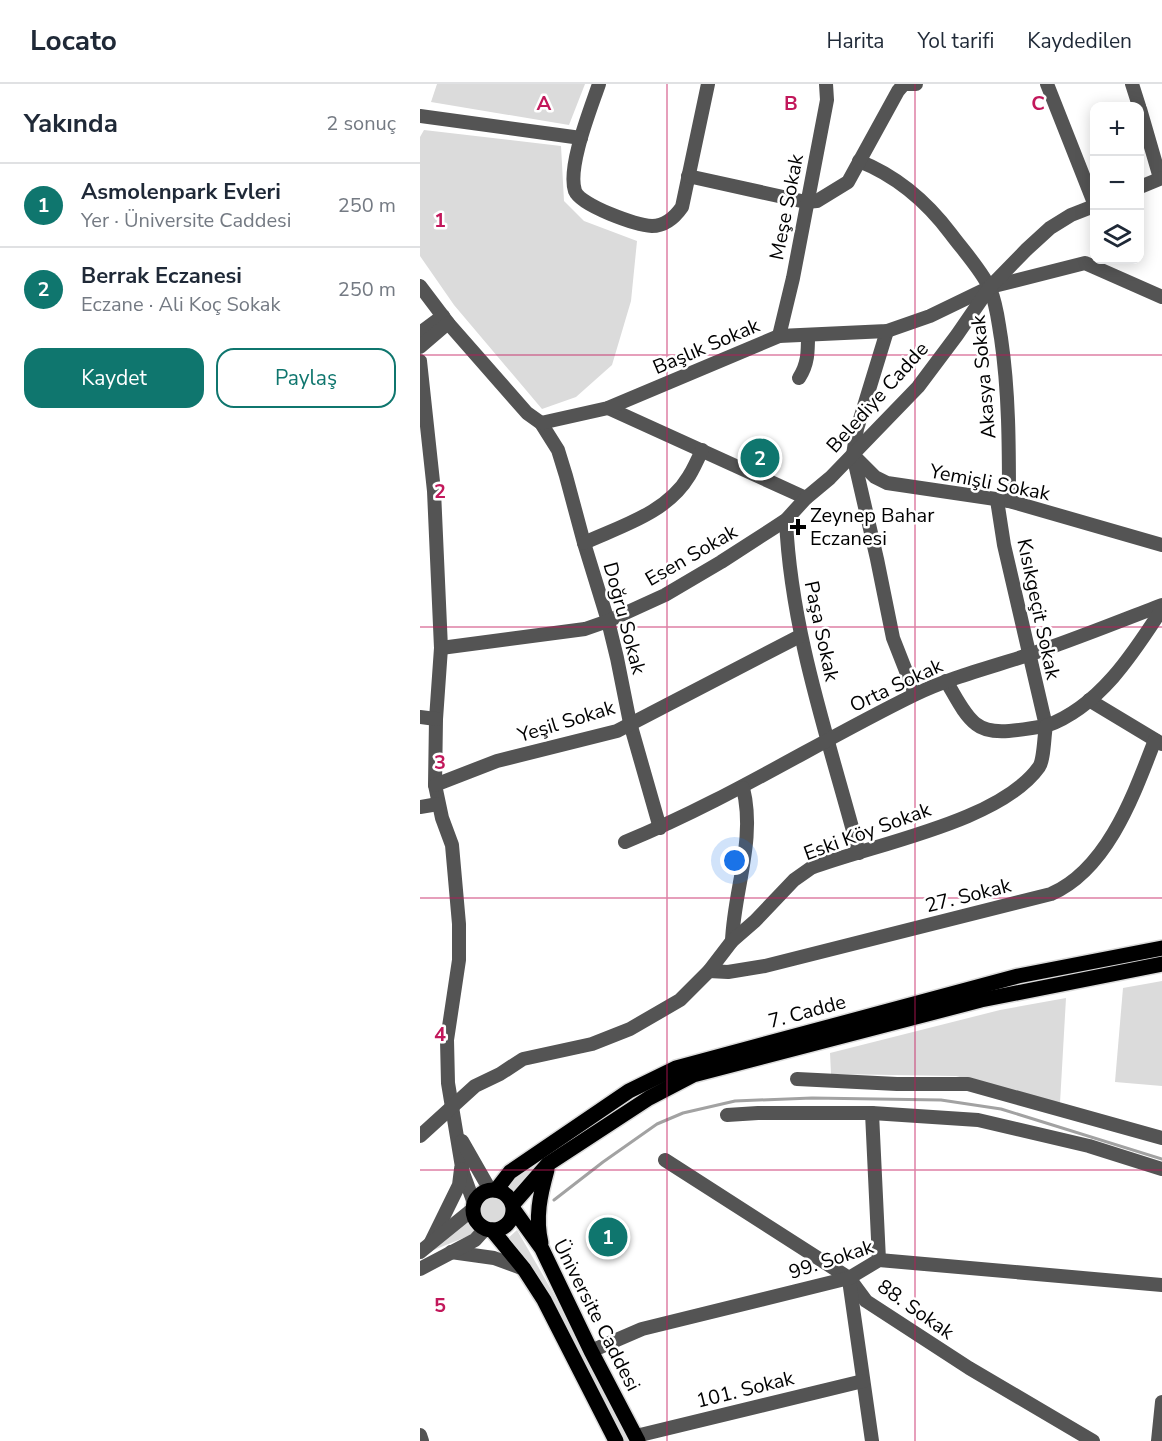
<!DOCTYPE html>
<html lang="tr">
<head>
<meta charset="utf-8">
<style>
  :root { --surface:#fff; --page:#f6f6f7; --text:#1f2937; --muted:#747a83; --line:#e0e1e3; --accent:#0f766e }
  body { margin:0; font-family:"Nunito Sans",sans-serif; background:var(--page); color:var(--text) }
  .controls { position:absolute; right:18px; top:18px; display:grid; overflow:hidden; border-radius:12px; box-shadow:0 3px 15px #0003 }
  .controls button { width:54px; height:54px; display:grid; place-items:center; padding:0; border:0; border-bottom:2px solid var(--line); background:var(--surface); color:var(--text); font:30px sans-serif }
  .you { position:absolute; left:315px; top:777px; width:21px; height:21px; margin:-15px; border:4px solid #fff; border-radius:50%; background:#1a73e8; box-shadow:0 0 0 9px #1a73e833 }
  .badge { display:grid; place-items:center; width:39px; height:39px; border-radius:50%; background:var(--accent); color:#fff; font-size:20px; font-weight:700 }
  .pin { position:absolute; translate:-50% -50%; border:3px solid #fff; box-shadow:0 2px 6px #0006 }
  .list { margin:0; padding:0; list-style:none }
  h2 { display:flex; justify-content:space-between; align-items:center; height:78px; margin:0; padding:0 24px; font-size:26px }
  h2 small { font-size:20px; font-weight:400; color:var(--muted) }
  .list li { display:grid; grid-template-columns:39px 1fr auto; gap:18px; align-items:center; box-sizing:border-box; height:84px; padding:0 24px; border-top:2px solid var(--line) }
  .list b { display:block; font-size:22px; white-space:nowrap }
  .list p { margin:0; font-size:20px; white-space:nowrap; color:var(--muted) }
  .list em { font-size:20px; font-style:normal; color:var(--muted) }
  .actions { display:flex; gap:12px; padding:18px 24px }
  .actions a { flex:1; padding:14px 0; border:2px solid var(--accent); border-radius:18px; text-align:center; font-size:21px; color:var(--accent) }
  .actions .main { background:var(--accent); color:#fff }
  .icon { flex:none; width:33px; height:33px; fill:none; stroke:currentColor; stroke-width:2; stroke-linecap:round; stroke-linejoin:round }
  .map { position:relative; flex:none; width:742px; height:1357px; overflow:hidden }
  header { display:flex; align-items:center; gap:36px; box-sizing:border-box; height:84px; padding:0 30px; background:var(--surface); border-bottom:2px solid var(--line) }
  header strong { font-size:28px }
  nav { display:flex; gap:33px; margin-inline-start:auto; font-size:21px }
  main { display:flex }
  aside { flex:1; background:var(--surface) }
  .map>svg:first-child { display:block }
  .green { fill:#dbdbdb }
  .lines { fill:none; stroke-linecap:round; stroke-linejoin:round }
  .stream { stroke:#a2a2a2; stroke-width:3 }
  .major-casing { stroke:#dbdbdb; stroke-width:18 }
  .minor { stroke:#545454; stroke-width:14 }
  .major { stroke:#000; stroke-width:15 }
  .grid { fill:none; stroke:#c2185b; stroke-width:1.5; stroke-opacity:0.55 }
  .poi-dot { fill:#000; stroke:#fff; stroke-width:2 }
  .labels { text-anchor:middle; stroke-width:5; stroke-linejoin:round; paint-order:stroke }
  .street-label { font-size:20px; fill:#000; stroke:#fff }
  .poi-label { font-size:20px; fill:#000; stroke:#fff; text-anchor:start }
  .grid-label { font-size:20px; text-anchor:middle; font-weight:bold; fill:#c2185b; stroke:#fff; stroke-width:5; stroke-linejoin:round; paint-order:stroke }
</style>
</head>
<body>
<header>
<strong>Locato</strong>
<nav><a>Harita</a><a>Yol tarifi</a><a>Kaydedilen</a></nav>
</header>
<main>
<aside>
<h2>Yakında<small>2 sonuç</small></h2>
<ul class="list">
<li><span class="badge">1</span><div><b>Asmolenpark Evleri</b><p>Yer · Üniversite Caddesi</p></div><em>250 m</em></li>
<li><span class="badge">2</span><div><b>Berrak Eczanesi</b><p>Eczane · Ali Koç Sokak</p></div><em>250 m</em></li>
</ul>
<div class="actions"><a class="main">Kaydet</a><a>Paylaş</a></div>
</aside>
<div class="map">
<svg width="742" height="1357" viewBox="0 0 742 1357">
  <rect width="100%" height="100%" fill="#fff"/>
  <g class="green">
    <path d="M17,0H165L149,41L11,18Z"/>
    <path d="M4,46L141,62L144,117L164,137L217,157L211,217L192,281L156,313L122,325L34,221L0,172V53Z"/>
    <path d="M742,897V1002L695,998L703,904Z"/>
    <path d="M646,914L640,1019L536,992L411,990L410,969L580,926Z"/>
    <path d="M132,1067L96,1111L85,1101Z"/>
    <circle cx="73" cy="1125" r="14"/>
    <path d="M45,1135L56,1149L11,1167Z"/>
    <path d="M97,1146L132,1207L209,1357H204L128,1209L86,1156Z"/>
  </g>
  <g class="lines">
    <path class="stream" d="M134,1116L183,1078L237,1040L263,1029L315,1017L392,1014L521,1016L581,1025L742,1075"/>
    <g class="major-casing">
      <g id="major">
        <circle cx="73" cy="1126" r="20"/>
        <path d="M76,1106L90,1088L209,1007L256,984L598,892L742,864"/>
        <path d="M93,1120L128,1080L229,1014L273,991L561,916L742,880"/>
        <path d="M94,1126L122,1165L171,1267L218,1357"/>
        <path d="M72,1146L104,1185L124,1216L196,1357"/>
        <path d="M121,1159C115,1134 120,1111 127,1086"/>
      </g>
    </g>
    <g class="minor">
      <path d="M179,0C171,24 147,83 155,107C161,122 216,141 232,142C246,142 255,133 262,123L288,0"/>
      <path d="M627,0L674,119"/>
      <path d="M712,0L719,22"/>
      <path d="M720,25L740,94"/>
      <path d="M0,32L161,54"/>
      <path d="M439,77C477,92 507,118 531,150C542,165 563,188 570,205C577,221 578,237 581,254C589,308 589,363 589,417"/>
      <path d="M268,92L386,118L397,117L428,98L478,7L484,0H496"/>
      <path d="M720,103L742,94"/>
      <path d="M0,202L28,239L107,329L121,339L138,366L146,392L164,459L188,537L197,574L210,639L240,744"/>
      <path d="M467,247L437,345L433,371L457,475L473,554L495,610"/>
      <path d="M0,249L23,232"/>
      <path d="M359,252L373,194L407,16L406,0"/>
      <path d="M0,263L28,239"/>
      <path d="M0,277L14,407L21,564L16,635L15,701L22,734L32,761L39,840V876L27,956L28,999L43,1089L54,1119"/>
      <path d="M379,294C388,280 388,268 388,251"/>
      <path d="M188,324L386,414"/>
      <path d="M121,339L188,324L359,252L467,247L510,232L570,203L665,179L742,213"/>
      <path d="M434,372L455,393L467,399L589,417L742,461"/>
      <path d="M366,436C371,550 410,659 439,769"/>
      <path d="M164,459C201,442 247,429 269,392C274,384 278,375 282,366"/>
      <path d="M21,564L165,545L188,537L245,511L301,478L366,436L386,414L410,394L498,303L537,251L570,203L607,165L630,144L651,131L674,122"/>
      <path d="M526,597C535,611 543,630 556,640C573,654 606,644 626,642L584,461L577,416"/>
      <path d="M669,616L742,660"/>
      <path d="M0,633L16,635"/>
      <path d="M15,701L77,677L197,647L380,552"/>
      <path d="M0,723L18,720"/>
      <path d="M205,758C306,717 396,659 494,611C529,594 568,584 605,572C651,557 697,538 742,521"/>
      <path d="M312,857C314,806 336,755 323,704"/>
      <path d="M289,887L308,888L345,882L631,810C688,785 714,710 735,656"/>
      <path d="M377,995L477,1000H548L742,1054"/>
      <path d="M452,1029L459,1176"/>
      <path d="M307,1031L338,1029H452L558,1036L669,1062L742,1085"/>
      <path d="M0,1052L55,1002L80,990L103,975L172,960L210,945L260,916L289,887L312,857L335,837L374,796L391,784C454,760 580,738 619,683C624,676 624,652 626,642C679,623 713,570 742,525"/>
      <path d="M42,1057L70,1106"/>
      <path d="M245,1076L429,1194L446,1217L549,1284L673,1357"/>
      <path d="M11,1158L39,1101L41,1085"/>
      <path d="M0,1168L53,1125"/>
      <path d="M31,1168L74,1174L104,1185"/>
      <path d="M0,1185L55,1156L65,1145"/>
      <path d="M429,1196L452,1357"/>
      <path d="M171,1267L222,1245L429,1194L459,1176L742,1201"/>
      <path d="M0,1351L2,1357"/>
      <path d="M216,1352L443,1297"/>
      <path d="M738,1357L742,1318"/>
    </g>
    <use href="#major" class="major"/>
  </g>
  <path class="grid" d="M247,0V1357M495,0V1357M0,271H742M0,543H742M0,814H742M0,1086H742"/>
  <path class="poi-dot" d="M375 434h6v6h6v6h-6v6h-6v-6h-6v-6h6z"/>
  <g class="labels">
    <g class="street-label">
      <text transform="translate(366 123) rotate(-79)" y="7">Meşe Sokak</text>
      <text transform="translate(286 262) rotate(-23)" y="7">Başlık Sokak</text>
      <text transform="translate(563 293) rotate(-95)" y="7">Akasya Sokak</text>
      <text transform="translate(457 313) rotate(-48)" y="7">Belediye Cadde</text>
      <text transform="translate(570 398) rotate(11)" y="7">Yemişli Sokak</text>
      <text transform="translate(271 471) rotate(-30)" y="7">Esen Sokak</text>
      <text transform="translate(619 525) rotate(78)" y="7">Kısıkgeçit Sokak</text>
      <text transform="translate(205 534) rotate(75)" y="7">Doğru Sokak</text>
      <text transform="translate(402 547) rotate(78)" y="7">Paşa Sokak</text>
      <text transform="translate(476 601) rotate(-25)" y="7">Orta Sokak</text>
      <text transform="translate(146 637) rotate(-17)" y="7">Yeşil Sokak</text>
      <text transform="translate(447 747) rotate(-20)" y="7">Eski Köy Sokak</text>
      <text transform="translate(548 811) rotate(-14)" y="7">27. Sokak</text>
      <text transform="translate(387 927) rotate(-15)" y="7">7. Cadde</text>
      <text transform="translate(411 1175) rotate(-18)" y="7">99. Sokak</text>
      <text transform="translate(496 1225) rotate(35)" y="7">88. Sokak</text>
      <text transform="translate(177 1231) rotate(63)" y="7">Üniversite Caddesi</text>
      <text transform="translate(325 1305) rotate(-14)" y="7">101. Sokak</text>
    </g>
    <g class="poi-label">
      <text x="390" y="438">Zeynep Bahar<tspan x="390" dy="23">Eczanesi</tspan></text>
    </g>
  </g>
  <g class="grid-label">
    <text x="124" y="26">A</text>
    <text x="371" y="26">B</text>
    <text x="618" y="26">C</text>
    <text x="20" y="143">1</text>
    <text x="20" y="414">2</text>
    <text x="20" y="685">3</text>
    <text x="20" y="957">4</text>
    <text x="20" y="1228">5</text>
  </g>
</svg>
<div class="controls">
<button>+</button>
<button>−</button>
<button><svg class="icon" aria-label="layers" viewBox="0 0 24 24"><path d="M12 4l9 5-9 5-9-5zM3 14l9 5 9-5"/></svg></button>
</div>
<div class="you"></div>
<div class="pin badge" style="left:188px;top:1153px">1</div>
<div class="pin badge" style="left:340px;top:374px">2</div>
</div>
</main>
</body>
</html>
